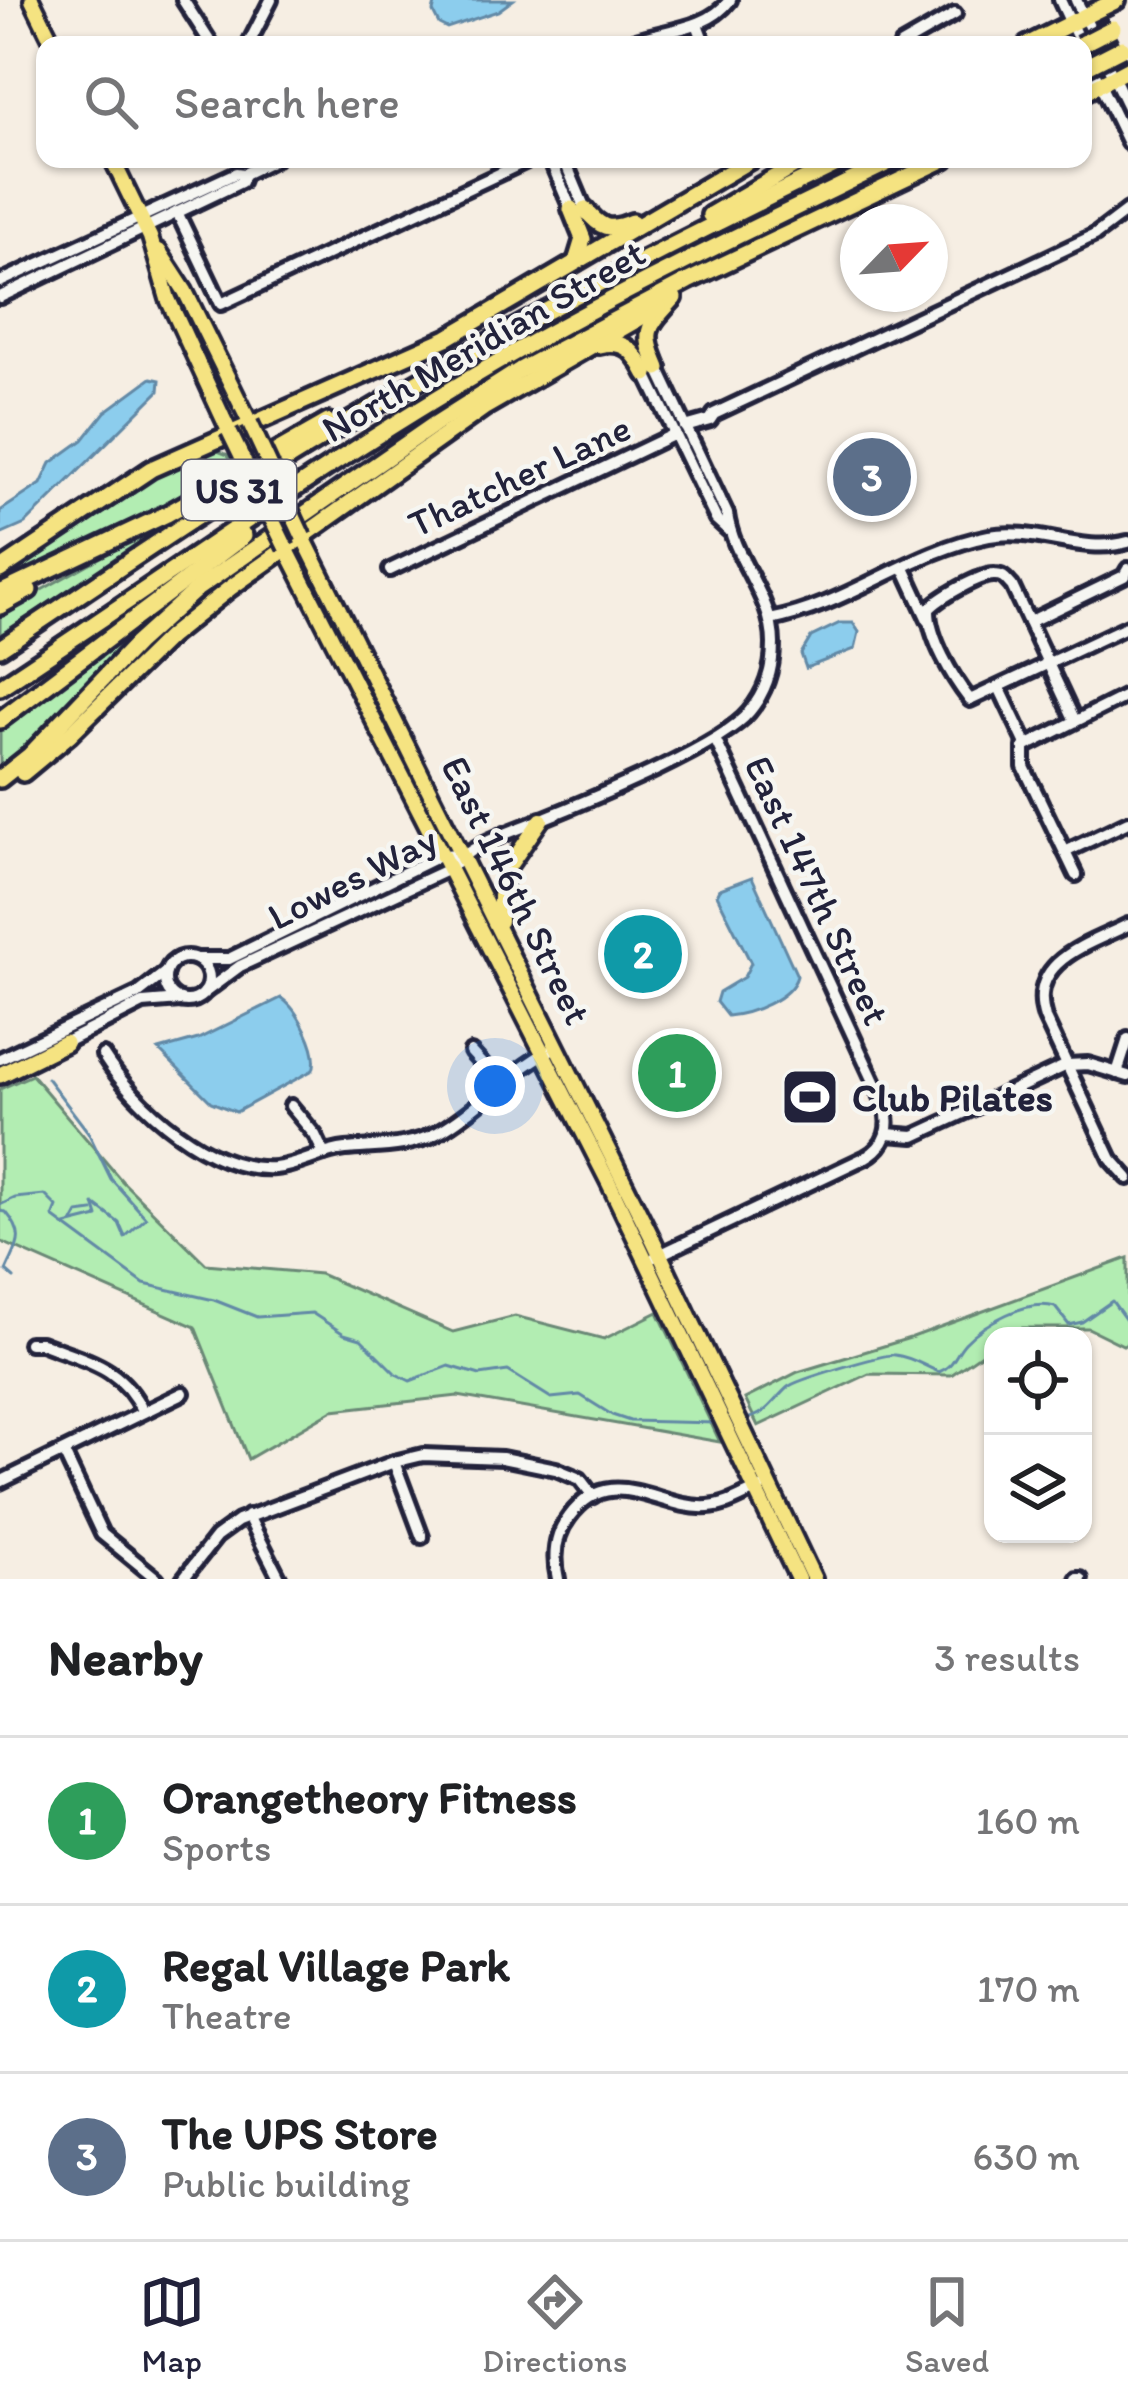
<!DOCTYPE html>
<html lang="en">
<head>
<meta charset="utf-8">
<style>
  :root { --surface:#fff; --page:#f2f2f2; --text:#202124; --muted:#757577; --line:#e0e0e0; --accent:#22223b }
  body { margin:0; font-family:Itim,sans-serif; background:var(--page); color:var(--text) }
  .controls { position:absolute; right:36px; bottom:36px; display:grid; overflow:hidden; border-radius:24px; box-shadow:0 3px 9px #0004 }
  .controls button { width:108px; height:108px; display:grid; place-items:center; padding:0; border:0; border-bottom:3px solid var(--line); background:var(--surface); color:var(--text); font:60px sans-serif }
  .compass { position:absolute; left:840px; top:204px; width:108px; height:108px; border-radius:50%; background:var(--surface); box-shadow:0 3px 9px #0004; rotate:65deg }
  .you { position:absolute; left:495px; top:1086px; width:42px; height:42px; margin:-30px; border:9px solid #fff; border-radius:50%; background:#1a73e8; box-shadow:0 0 0 18px #1a73e833 }
  .badge { display:grid; place-items:center; width:78px; height:78px; border-radius:50%; background:var(--accent); color:#fff; font-size:39px; font-weight:700 }
  .pin { position:absolute; translate:-50% -50%; border:6px solid #fff; box-shadow:0 3px 12px #0006 }
  .list { margin:0; padding:0; list-style:none }
  h2 { display:flex; justify-content:space-between; align-items:center; height:156px; margin:0; padding:0 48px; font-size:51px }
  h2 small { font-size:39px; font-weight:400; color:var(--muted) }
  .list li { display:grid; grid-template-columns:78px 1fr auto; gap:36px; align-items:center; box-sizing:border-box; height:168px; padding:0 48px; border-top:3px solid var(--line) }
  .list b { display:block; font-size:45px; white-space:nowrap }
  .list p { margin:0; font-size:39px; white-space:nowrap; color:var(--muted) }
  .list em { font-size:39px; font-style:normal; color:var(--muted) }
  .icon { flex:none; width:66px; height:66px; fill:none; stroke:currentColor; stroke-width:2; stroke-linecap:round; stroke-linejoin:round }
  .map { position:relative; flex:none; width:1128px; height:1579px; overflow:hidden }
  .search { position:absolute; background:var(--surface); box-shadow:0 3px 9px #0004; left:36px; right:36px; top:36px; height:132px; display:flex; align-items:center; gap:30px; box-sizing:border-box; padding:0 42px; border-radius:24px; color:var(--muted); font-size:45px }
  .sheet { height:660px; background:var(--surface) }
  nav { display:flex; justify-content:space-around; align-items:center; box-sizing:border-box; height:168px; border-top:3px solid var(--line); background:var(--surface); font-size:33px; color:var(--muted) }
  nav a { display:grid; justify-items:center; gap:6px }
  nav .on { color:var(--accent) }
  .map>svg:first-child { display:block }
  .green { fill:#b2edb2; stroke:#6a8876; stroke-width:3 }
  .water { fill:#8ccded; stroke:#6289a6; stroke-width:3 }
  .lines { fill:none; stroke-linecap:round; stroke-linejoin:round }
  .stream { stroke:#6289a6; stroke-width:3 }
  .minor-casing { stroke:#22223b; stroke-width:20 }
  .major-casing { stroke:#22223b; stroke-width:22 }
  .highway-casing { stroke:#22223b; stroke-width:24 }
  .minor { stroke:#f6f6f2; stroke-width:10 }
  .major { stroke:#f5e381; stroke-width:14 }
  .highway { stroke:#f5e381; stroke-width:15 }
  .major-bridge-casing { stroke:#22223b; stroke-width:22; stroke-linecap:butt }
  .highway-bridge-casing { stroke:#22223b; stroke-width:24; stroke-linecap:butt }
  .major-bridge { stroke:#f5e381; stroke-width:14 }
  .highway-bridge { stroke:#f5e381; stroke-width:15 }
  .labels { text-anchor:middle; stroke-width:9; stroke-linejoin:round; paint-order:stroke }
  .shield { fill:#f6f6f2; stroke:#626272; stroke-width:3 }
  .shield-label { font-size:36px; font-weight:bold; fill:#22223b }
  .street-label { font-size:39px; fill:#22223b; stroke:#f6f6f2 }
  .poi-label { font-size:39px; font-weight:bold; fill:#22223b; stroke:#f6f6f2; text-anchor:start }
</style>
</head>
<body>
<div class="map">
<svg width="1128" height="1579" viewBox="0 0 1128 1579">
  <rect width="100%" height="100%" fill="#f6eee3"/>
  <filter id="ink" filterUnits="userSpaceOnUse"><feTurbulence type="fractalNoise" baseFrequency=".00833" numOctaves="2"/><feDisplacementMap in="SourceGraphic" scale="24" xChannelSelector="R" yChannelSelector="G"/><feConvolveMatrix kernelMatrix="1 2 1 2 8 2 1 2 1" color-interpolation-filters="sRGB"/></filter>
  <g filter="url(#ink)">
    <g class="green">
      <path d="M210,448L228,455L235,468L155,514L0,587V574L147,477Z"/>
      <path d="M179,514L181,516L0,635V613Z"/>
      <path d="M162,604L165,609L0,775V730Z"/>
      <path d="M32,1075L122,1181L206,1264L320,1274L453,1332L515,1316L604,1339L658,1312L720,1442L458,1396L333,1410L248,1459L195,1327L0,1241V1089Z"/>
      <path d="M1128,1258V1343L1123,1345L1088,1328H1022L1009,1336H993V1346L951,1375L869,1374L758,1426L745,1399L798,1372L910,1338Z"/>
    </g>
    <g class="water">
      <path d="M436,0H513L498,11L447,28L439,24L433,12Z"/>
      <path d="M151,378L160,380L159,391L25,524L0,535V511L41,484L51,463L83,440L105,412Z"/>
      <path d="M840,623H853L859,632L855,649L806,668L801,654L811,637Z"/>
      <path d="M752,877L797,976C791,999 750,1014 727,1016L716,1002L719,992L744,977L751,963L717,895L720,889Z"/>
      <path d="M281,998C298,1009 320,1051 313,1070L236,1112L211,1102L159,1050L198,1039Z"/>
    </g>
    <g class="lines">
      <g class="stream">
        <path d="M47,1078L88,1132L111,1179L146,1218L125,1237L119,1223L94,1204L98,1217L66,1225"/>
        <path d="M0,1205L15,1198L45,1195L57,1207L53,1217L144,1284L214,1300L257,1317L312,1313L344,1334L361,1339L396,1374L410,1381L449,1366L480,1375L508,1371L551,1398L580,1395L612,1415L630,1421L716,1423"/>
        <path d="M0,1211L6,1212C28,1238 16,1247 6,1271L14,1278"/>
        <path d="M73,1222L78,1213L93,1211"/>
        <path d="M744,1419C767,1416 772,1401 788,1387C796,1380 886,1353 895,1355C912,1357 924,1366 939,1372C954,1366 955,1354 965,1343C984,1323 1027,1299 1055,1307L1069,1325L1082,1322L1112,1301L1128,1323"/>
      </g>
      <g class="minor-casing">
        <g id="minor">
          <path d="M183,0L212,45"/>
          <path d="M1060,0L1081,45"/>
          <path d="M1076,0L1128,107"/>
          <path d="M697,24L705,45"/>
          <path d="M248,45L271,0"/>
          <path d="M622,45C658,29 705,33 730,0"/>
          <path d="M901,45L955,14"/>
          <path d="M1083,49L1128,143"/>
          <path d="M550,159L571,209"/>
          <path d="M564,159L585,209"/>
          <path d="M177,212L221,304L531,159"/>
          <path d="M0,282L236,173L244,174L275,159"/>
          <path d="M0,297L241,182L244,174"/>
          <path d="M646,374L716,519L728,530"/>
          <path d="M685,427L710,420L714,414L1095,235L1128,210"/>
          <path d="M904,568L928,620"/>
          <path d="M390,570L675,434"/>
          <path d="M770,620C848,605 911,551 989,536C1037,527 1081,555 1128,542"/>
          <path d="M1029,622L1124,576L1128,569"/>
          <path d="M999,687L1026,744"/>
          <path d="M1075,721L1012,586C1006,580 1004,575 995,575C980,574 939,598 929,609C928,637 953,678 970,700L1128,626"/>
          <path d="M1065,852L1128,822"/>
          <path d="M1076,875L1024,767V747L1128,695"/>
          <path d="M1128,925C1087,945 1027,961 1045,1018L1111,1159L1128,1178"/>
          <circle cx="187" cy="979" r="22"/>
          <path d="M197,959H229L441,855L463,854"/>
          <path d="M205,992L240,966L449,869C475,841 511,833 545,818C591,799 722,746 749,712C766,692 773,669 773,644C773,596 733,560 727,514L658,368"/>
          <path d="M62,1044L143,1003L180,1000"/>
          <path d="M471,1052L502,1086"/>
          <path d="M103,1055C135,1106 210,1173 275,1168C299,1166 322,1151 346,1149C377,1146 408,1148 437,1133C478,1110 508,1073 549,1051"/>
          <path d="M0,1059L139,993L166,972"/>
          <path d="M1117,1073L1128,1039"/>
          <path d="M291,1106L315,1135L324,1154"/>
          <path d="M887,1134L914,1136L1067,1065L1088,1064L1128,1076"/>
          <path d="M655,1257L866,1157C887,1145 891,1127 885,1105L715,739"/>
          <path d="M29,1343H41C86,1361 121,1365 143,1412"/>
          <path d="M64,1453L102,1534L157,1579"/>
          <path d="M394,1462L422,1537"/>
          <path d="M0,1482L183,1393"/>
          <path d="M248,1516L280,1579"/>
          <path d="M183,1579L216,1537L238,1521L394,1462L423,1455L502,1458L556,1469L580,1479L593,1496"/>
          <path d="M558,1579C553,1557 555,1535 569,1517C611,1460 658,1510 708,1507C727,1506 743,1495 760,1488"/>
          <path d="M1077,1579H1081"/>
        </g>
      </g>
      <g class="major-casing">
        <g id="major">
          <path d="M32,0L54,45"/>
          <path d="M112,159L150,237L168,299L229,431"/>
          <path d="M159,251L185,291L250,423"/>
          <path d="M303,537L653,1240L814,1579"/>
          <path d="M286,548L608,1181L798,1579"/>
          <path d="M500,921V896L507,869L541,820"/>
        </g>
      </g>
      <g class="highway-casing">
        <g id="highway">
          <path d="M1027,45L1117,0"/>
          <path d="M1083,93L1128,69"/>
          <path d="M571,209L583,239L576,262"/>
          <path d="M585,209C600,228 609,232 632,222"/>
          <path d="M710,215L806,159"/>
          <path d="M599,345C626,339 635,352 646,374"/>
          <path d="M658,368C641,330 648,327 674,298"/>
          <path d="M0,570L151,469L447,338L752,159"/>
          <path d="M0,593L167,514L328,422"/>
          <path d="M0,606L29,590"/>
          <path d="M0,648C114,572 227,494 345,424C508,327 676,242 847,159"/>
          <path d="M0,687C158,583 311,472 474,376C610,295 754,228 896,159"/>
          <path d="M0,720L244,536"/>
          <path d="M23,773L70,734L169,637L230,588L485,407L659,307"/>
          <path d="M0,779L29,756L136,644L198,588L435,424L520,370L688,281L945,159"/>
          <path d="M0,1075L65,1043"/>
        </g>
      </g>
      <use href="#minor" class="minor"/>
      <use href="#major" class="major"/>
      <use href="#highway" class="highway"/>
      <g class="major-bridge-casing">
        <g id="major-bridge">
          <path d="M250,423L303,537"/>
          <path d="M229,431L286,548"/>
        </g>
      </g>
      <g class="highway-bridge-casing">
        <g id="highway-bridge">
          <path d="M1080,45L1113,28"/>
          <path d="M1083,68L1122,48"/>
        </g>
      </g>
      <use href="#major-bridge" class="major-bridge"/>
      <use href="#highway-bridge" class="highway-bridge"/>
    </g>
  </g>
  <defs>
    <g id="stadium-square" transform="scale(3)"><rect x="-9" y="-9" width="18" height="18" rx="4" fill="#22223b" stroke="#f6f6f2"/><path d="M0-5a6.5 5 0 1 0 0 10a6.5 5 0 1 0 0-10ZM-3.5-1.8h7v3.6h-7Z" fill="#fff"/></g>
  </defs>
  <g fill-rule="evenodd">
    <use href="#stadium-square" x="810" y="1097"/>
  </g>
  <g class="labels">
    <rect class="shield" x="182" y="460" width="114" height="60" rx="9"/>
    <g class="shield-label">
      <text x="239" y="503">US 31</text>
    </g>
    <g class="street-label">
      <text transform="translate(483 340) rotate(-30)" y="14">North Meridian Street</text>
      <text transform="translate(519 475) rotate(-25)" y="14">Thatcher Lane</text>
      <text transform="translate(352 877) rotate(-27)" y="14">Lowes Way</text>
      <text transform="translate(517 890) rotate(64)" y="14">East 146th Street</text>
      <text transform="translate(818 890) rotate(65)" y="14">East 147th Street</text>
    </g>
    <g class="poi-label">
      <text x="852" y="1111">Club Pilates</text>
    </g>
  </g>
</svg>
<div class="controls">
<button><svg class="icon" aria-label="locate" viewBox="0 0 24 24"><circle cx="12" cy="12" r="6"/><path d="M12 2v4M12 18v4M2 12h4M18 12h4"/></svg></button>
<button><svg class="icon" aria-label="layers" viewBox="0 0 24 24"><path d="M12 4l9 5-9 5-9-5zM3 14l9 5 9-5"/></svg></button>
</div>
<svg class="compass" viewBox="-18 -18 36 36"><path d="M0-13l5 13h-10z" fill="#e53935"/><path d="M0 13l5-13h-10z" fill="#757577"/></svg>
<div class="you"></div>
<div class="pin badge" style="left:677px;top:1073px;background:#2e9e5b">1</div>
<div class="pin badge" style="left:643px;top:954px;background:#0f9aa8">2</div>
<div class="pin badge" style="left:872px;top:477px;background:#5c6f8a">3</div>
<div class="search"><svg class="icon" aria-label="search" viewBox="0 0 24 24"><circle cx="10" cy="10" r="6"/><path d="M15 15l6 6"/></svg>Search here</div>
</div>
<section class="sheet">
<h2>Nearby<small>3 results</small></h2>
<ul class="list">
<li><span class="badge" style="background:#2e9e5b">1</span><div><b>Orangetheory Fitness</b><p>Sports</p></div><em>160 m</em></li>
<li><span class="badge" style="background:#0f9aa8">2</span><div><b>Regal Village Park</b><p>Theatre</p></div><em>170 m</em></li>
<li><span class="badge" style="background:#5c6f8a">3</span><div><b>The UPS Store</b><p>Public building</p></div><em>630 m</em></li>
</ul>
</section>
<nav>
<a class="on"><svg class="icon" aria-label="map" viewBox="0 0 24 24"><path d="M3 6l6-2 6 2 6-2v14l-6 2-6-2-6 2zM9 4v14M15 6v14"/></svg>Map</a>
<a><svg class="icon" aria-label="directions" viewBox="0 0 24 24"><path d="M12 3l9 9-9 9-9-9zM9 14v-3h6M13 9l2 2-2 2"/></svg>Directions</a>
<a><svg class="icon" aria-label="saved" viewBox="0 0 24 24"><path d="M7 4h10v16l-5-4-5 4z"/></svg>Saved</a>
</nav>
</body>
</html>
